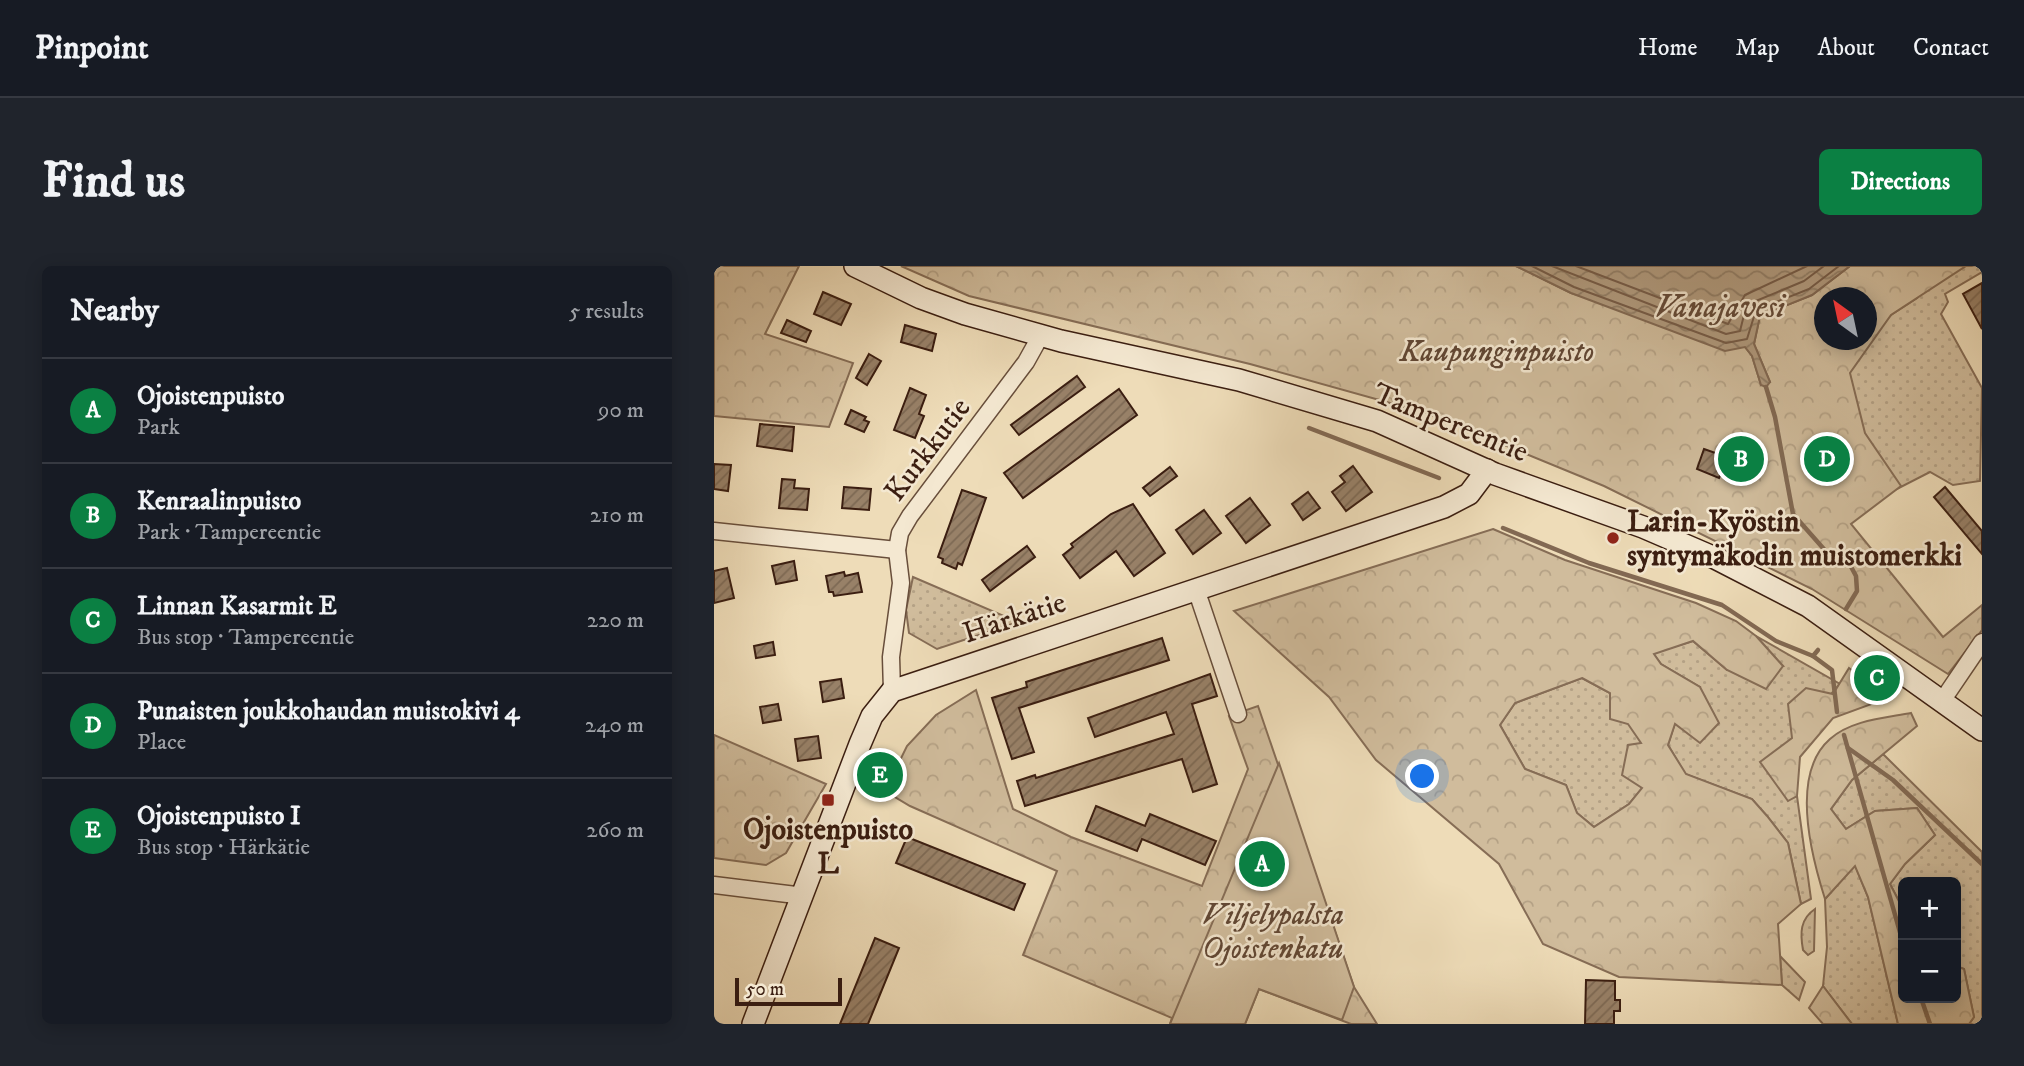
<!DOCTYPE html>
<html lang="en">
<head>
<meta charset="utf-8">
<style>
  :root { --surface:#171b24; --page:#20242c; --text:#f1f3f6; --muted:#9ea1a6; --line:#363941; --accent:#0b8043 }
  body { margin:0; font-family:"IM FELL DW Pica",serif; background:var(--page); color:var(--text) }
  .controls { position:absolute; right:21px; bottom:21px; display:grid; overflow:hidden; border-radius:10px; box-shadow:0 4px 18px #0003 }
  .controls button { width:63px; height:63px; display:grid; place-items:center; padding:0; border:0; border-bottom:2px solid var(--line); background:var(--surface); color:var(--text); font:35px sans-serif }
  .compass { position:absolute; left:1100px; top:21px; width:63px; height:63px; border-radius:50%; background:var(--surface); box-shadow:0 4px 18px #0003; rotate:327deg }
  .scale { position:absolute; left:21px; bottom:18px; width:107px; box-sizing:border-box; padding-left:7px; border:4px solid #3b1e11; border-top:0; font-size:19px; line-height:24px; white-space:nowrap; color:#3b1e11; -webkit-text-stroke:5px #f4e8d1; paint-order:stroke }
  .you { position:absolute; left:709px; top:511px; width:24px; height:24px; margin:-18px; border:5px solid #fff; border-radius:50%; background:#1a73e8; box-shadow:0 0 0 10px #1a73e833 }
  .badge { display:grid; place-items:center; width:46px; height:46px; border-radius:50%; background:var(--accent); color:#fff; font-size:23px; font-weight:700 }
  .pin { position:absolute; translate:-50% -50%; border:4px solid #fff; box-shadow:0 2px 7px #0006 }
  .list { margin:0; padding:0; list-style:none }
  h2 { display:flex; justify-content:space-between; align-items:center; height:91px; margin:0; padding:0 28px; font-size:30px }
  h2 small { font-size:23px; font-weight:400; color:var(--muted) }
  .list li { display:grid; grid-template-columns:46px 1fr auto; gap:21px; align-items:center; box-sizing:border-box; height:105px; padding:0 28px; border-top:2px solid var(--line) }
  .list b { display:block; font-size:26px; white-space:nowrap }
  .list p { margin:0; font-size:23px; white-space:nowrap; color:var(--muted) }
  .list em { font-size:23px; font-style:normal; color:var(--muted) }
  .map { position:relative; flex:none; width:1268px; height:758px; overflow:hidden; border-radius:10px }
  header { display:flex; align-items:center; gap:42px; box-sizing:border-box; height:98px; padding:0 35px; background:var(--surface); border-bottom:2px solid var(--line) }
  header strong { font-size:33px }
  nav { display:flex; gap:38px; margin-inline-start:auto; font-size:24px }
  .intro { display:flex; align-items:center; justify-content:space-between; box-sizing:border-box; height:168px; padding:0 42px }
  h1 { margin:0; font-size:49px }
  .button { padding:18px 32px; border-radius:10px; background:var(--accent); color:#fff; font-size:24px; font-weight:700 }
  main { display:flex; gap:42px; padding:0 42px }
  aside { flex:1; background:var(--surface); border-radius:10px; box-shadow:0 4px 18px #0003 }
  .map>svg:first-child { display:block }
  .grass { fill:url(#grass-dots); stroke:#866d56; stroke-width:2 }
  .forest { fill:url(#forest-crowns); stroke:#866d56; stroke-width:2; fill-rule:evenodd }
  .garden { fill:#d0bc9c; stroke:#866d56; stroke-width:2 }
  .water { fill:url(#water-waves); stroke:#826953; stroke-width:2 }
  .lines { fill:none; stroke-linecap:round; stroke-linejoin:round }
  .shore { stroke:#765c48; stroke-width:2 }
  .stream { stroke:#826953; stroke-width:4.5 }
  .building { fill:url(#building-hatch); stroke:#3b1e11; stroke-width:2 }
  .minor-casing { stroke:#684e3b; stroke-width:19 }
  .secondary-casing { stroke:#3b1e11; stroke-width:24 }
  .minor { stroke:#f4e8d1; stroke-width:16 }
  .secondary { stroke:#f4e8d1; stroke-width:21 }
  .poi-dot { fill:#8f2418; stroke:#f4e8d1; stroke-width:2.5 }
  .labels { text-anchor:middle; stroke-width:5; stroke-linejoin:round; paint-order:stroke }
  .park-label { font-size:30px; font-style:italic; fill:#604634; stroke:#f4e8d1 }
  .street-label { font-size:30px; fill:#3b1e11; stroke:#f4e8d1 }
  .poi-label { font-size:30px; font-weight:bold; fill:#3b1e11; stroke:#f4e8d1; text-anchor:start }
  .water-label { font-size:32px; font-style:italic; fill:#644a38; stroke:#f4e8d1 }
</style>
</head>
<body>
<header>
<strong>Pinpoint</strong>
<nav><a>Home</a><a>Map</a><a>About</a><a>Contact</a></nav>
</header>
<div class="intro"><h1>Find us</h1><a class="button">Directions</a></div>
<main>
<aside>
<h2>Nearby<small>5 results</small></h2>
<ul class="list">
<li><span class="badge">A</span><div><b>Ojoistenpuisto</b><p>Park</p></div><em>90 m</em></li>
<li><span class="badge">B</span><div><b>Kenraalinpuisto</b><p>Park · Tampereentie</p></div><em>210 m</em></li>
<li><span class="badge">C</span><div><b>Linnan Kasarmit E</b><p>Bus stop · Tampereentie</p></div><em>220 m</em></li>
<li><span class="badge">D</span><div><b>Punaisten joukkohaudan muistokivi 4</b><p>Place</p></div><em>240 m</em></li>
<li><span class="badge">E</span><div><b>Ojoistenpuisto I</b><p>Bus stop · Härkätie</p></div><em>260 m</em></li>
</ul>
</aside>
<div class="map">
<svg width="1268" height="758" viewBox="0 0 1268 758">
  <defs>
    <pattern id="grass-dots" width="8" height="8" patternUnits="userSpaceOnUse" patternTransform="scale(1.75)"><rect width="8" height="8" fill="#d0bc9c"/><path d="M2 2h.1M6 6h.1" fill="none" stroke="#b4a185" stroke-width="1.8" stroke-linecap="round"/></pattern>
    <pattern id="forest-crowns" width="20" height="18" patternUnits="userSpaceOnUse" patternTransform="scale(1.75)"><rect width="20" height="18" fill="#d0bc9c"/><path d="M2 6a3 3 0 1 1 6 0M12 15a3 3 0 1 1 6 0" fill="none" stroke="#b4a185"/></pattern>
    <pattern id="water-waves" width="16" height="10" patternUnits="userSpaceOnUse" patternTransform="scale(1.75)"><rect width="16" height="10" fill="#b19b7f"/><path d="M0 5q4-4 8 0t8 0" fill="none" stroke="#917e67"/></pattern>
    <pattern id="building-hatch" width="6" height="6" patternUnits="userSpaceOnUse" patternTransform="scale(1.75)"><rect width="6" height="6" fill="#988168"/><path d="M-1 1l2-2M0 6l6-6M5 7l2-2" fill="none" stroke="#7d6954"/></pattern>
  </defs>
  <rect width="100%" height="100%" fill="#eedcb8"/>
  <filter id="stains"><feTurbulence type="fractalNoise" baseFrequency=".00286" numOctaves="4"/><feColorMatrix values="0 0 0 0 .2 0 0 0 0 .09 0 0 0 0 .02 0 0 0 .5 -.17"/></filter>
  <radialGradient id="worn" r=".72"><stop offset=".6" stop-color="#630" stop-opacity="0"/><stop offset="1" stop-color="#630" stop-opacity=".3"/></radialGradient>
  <g class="grass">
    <path d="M1192,0H1268V6L1231,28L1234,36L1227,48L1268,122L1266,215L1239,219L1216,206L1183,223L1140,167L1119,74H1153L1177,49L1203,32Z"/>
    <path d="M199,311L304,356L223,383L195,367L192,344Z"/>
    <path d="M1042,370L1126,418L1078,472L1074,534L1083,530L1097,633L1087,638L1074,577L1053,550L1038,533L971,508L954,479L961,457L986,421L947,398L939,387L979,375L1013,404L1069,400Z"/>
    <path d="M868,412L896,427L928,477L929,522L915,538L880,561L863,547L852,519L811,503L786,459L801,437Z"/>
    <path d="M1169,488L1268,586V758H1255L1260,751L1250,703L1242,700V616H1189V643L1176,618L1191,598L1221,569L1203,542L1161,545L1132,563L1117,543L1138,514Z"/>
    <path d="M1141,599L1154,631L1184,758H1138L1109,720L1113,681L1111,633Z"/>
    <path d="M1101,643L1100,685L1094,689L1089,684C1086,667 1086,653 1101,643Z"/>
    <path d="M1066,690L1091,716L1085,734L1068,719Z"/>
  </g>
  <g class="forest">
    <path d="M0,0H85L51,68L139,97L115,161L0,150Z"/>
    <path d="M187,0H802L857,27L1031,81L1038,90L1047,119L1056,116L1040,78L1046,50L1098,29L1136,0H1252L1177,49L1136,107L1151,167L1187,220L1137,258L1229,371L1268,339V364L1234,408L1098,323L890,220L712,147L536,98L255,30ZM1111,32H1153V74H1111Z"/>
    <path d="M779,263L851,294L982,337L1022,355L1042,370L1069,400L1052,423L1013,404L979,375L940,388L947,398L986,421L1005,457L986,477L961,458L954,479L972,508L1038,533L1053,550L1074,577L1087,638L1064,658L1068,719L905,711L829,678L785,598L662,494L615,431L520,345ZM868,412L896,427V453L914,458L927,477L914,479L908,509L928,522L915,538L880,561L863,547L852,519L811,503L786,459L801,437Z"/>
    <path d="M1135,402L1174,432L1119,452L1086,491L1083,530L1074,535L1046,496L1078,472L1074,438L1092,422L1119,428Z"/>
    <path d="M262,424L299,543L357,571L488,620L534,503L515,450L544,440L640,721L663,758H637L545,723L531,758H456L458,752L309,689L343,605L196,540L171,525L193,480L222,449Z"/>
    <path d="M1197,447L1203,460L1138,514L1117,543L1132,563L1161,545L1203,542L1221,569L1191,598L1176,618L1189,643V732H1242V700L1250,703L1260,751L1255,758H1184L1154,631L1141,600L1111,633C1097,589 1076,508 1116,473C1137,454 1171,452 1197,447Z"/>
    <path d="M0,469L112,518L72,587L52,599L0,592Z"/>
    <path d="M1109,720L1138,758H1109L1095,742Z"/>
  </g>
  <path class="garden" d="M565,497L640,721L628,754L545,723L531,758H456Z"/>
  <path class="water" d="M802,0H1136L1098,29L1046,50L1040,78L1056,116L1052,121L1047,119L1038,90L1031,81L1011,85L857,27Z"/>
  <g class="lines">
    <g class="shore">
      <path d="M818,0L860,21L1012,77L1033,73L1042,44L1095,23L1125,0"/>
      <path d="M838,0L1012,68L1026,65L1031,45L1037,37L1090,15L1110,0"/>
      <path d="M862,0L1014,58L1031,29L1093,0"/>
    </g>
    <g class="stream">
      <path d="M1052,121L1061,151L1079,248L1116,290L1135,297L1142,310L1143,325L1132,343"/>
      <path d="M595,162L725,212"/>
      <path d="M789,262L875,297L1008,339L1062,375L1099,390"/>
      <path d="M1104,384L1099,390L1118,404L1123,446"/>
      <path d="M1130,469L1189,677"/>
      <path d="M1134,482L1179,514L1268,598"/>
      <path d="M1207,732L1216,758"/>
    </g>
  </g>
  <g class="building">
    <path d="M1268,17V63L1249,28Z"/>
    <path d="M109,26L137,38L127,59L100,48Z"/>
    <path d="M73,54L97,65L92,76L67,67Z"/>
    <path d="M191,59L222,68L218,85L187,76Z"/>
    <path d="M155,88L167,95L153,119L142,112Z"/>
    <path d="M363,110L371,121L305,169L297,159Z"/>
    <path d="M196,122L212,129L205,148L210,150L201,172L180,164Z"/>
    <path d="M405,123L423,149L309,232L290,207Z"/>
    <path d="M137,144L152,151L150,154L155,156L150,166L131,158Z"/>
    <path d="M46,158L80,161L78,185L43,180Z"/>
    <path d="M990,183L1013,191L1005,212L983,203Z"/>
    <path d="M0,198L17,199L14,225L0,223Z"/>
    <path d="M639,200L658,226L632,245L618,226L631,216L626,210Z"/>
    <path d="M456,201L463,210L436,230L429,222Z"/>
    <path d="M68,213L81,214L80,222L95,223L93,244L65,242Z"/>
    <path d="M130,221L157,223L155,244L128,242Z"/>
    <path d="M1231,221L1268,265V288L1220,231Z"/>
    <path d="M248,224L272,232L248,299L244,297L242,303L228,297L229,293L224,291Z"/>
    <path d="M594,226L606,242L589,254L578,238Z"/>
    <path d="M536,232L556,259L532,277L512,250Z"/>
    <path d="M419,238L451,287L420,310L402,285L366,312L349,289L359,281L357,278L397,248Z"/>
    <path d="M490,244L507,267L479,288L462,264Z"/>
    <path d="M313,280L321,291L276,325L268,314Z"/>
    <path d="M80,295L83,314L62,318L58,300Z"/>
    <path d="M13,302L20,332L0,337V305Z"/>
    <path d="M130,306L131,310L144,307L148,326L120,330L119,326H115L112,310Z"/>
    <path d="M448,372L455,394L305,442L320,486L298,493L278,432L313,421L312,416Z"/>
    <path d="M59,376L61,389L42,392L40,380Z"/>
    <path d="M496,408L503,430L478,438L503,518L479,526L468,493L311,540L303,515L321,509L322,512L460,468L452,446L381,471L374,452Z"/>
    <path d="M127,413L130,432L109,436L106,416Z"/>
    <path d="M64,438L67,454L49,457L46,441Z"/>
    <path d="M104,470L107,492L84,495L81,473Z"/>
    <path d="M382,540L431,560L436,548L502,575L491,599L428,573L423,585L372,565Z"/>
    <path d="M193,571L311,618L300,644L182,597Z"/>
    <path d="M161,672L185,682L154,758H126Z"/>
    <path d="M872,714L901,715V734H906V745H900V758H871Z"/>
  </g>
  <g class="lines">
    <g class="minor-casing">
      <g id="minor">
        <path d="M0,265L183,284"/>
        <path d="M482,323L524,448"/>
        <path d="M178,425L177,391L187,317L183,284L186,267L196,250L312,96L327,69"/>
        <path d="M1228,435L1268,376"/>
        <path d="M0,619L90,630"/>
      </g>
    </g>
    <g class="secondary-casing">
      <g id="secondary">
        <path d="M141,0L207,32L251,48L347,75L525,114L663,155L781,208L929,261L1001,292L1094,340L1268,464"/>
        <path d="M39,758L146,478L158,450L178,425L730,241L755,228L773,204"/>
      </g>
    </g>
    <use href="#minor" class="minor"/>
    <use href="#secondary" class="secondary"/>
  </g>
  <g class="poi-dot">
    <circle cx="899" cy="272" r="7"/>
    <rect x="107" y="527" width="14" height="14" rx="3.5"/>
  </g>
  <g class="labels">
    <g class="park-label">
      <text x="783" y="95">Kaupunginpuisto</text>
      <text x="559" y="658">Viljelypalsta<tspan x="559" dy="34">Ojoistenkatu</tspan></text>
    </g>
    <g class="street-label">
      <text transform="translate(737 156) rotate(22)" y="10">Tampereentie</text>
      <text transform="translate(213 183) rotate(-53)" y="10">Kurkkutie</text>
      <text transform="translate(300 351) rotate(-18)" y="10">Härkätie</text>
    </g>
    <g class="poi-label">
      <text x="913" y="265">Larin-Kyöstin<tspan x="913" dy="34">syntymäkodin muistomerkki</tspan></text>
      <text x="114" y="573" text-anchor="middle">Ojoistenpuisto<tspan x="114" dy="34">L</tspan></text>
    </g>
    <g class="water-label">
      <text x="1006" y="51">Vanajavesi</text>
    </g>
  </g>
  <rect width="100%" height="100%" filter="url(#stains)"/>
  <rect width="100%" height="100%" fill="url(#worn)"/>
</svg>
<div class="controls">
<button>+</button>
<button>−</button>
</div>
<svg class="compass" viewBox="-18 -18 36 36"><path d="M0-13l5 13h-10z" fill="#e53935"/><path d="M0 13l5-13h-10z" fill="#9ea1a6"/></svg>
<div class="scale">50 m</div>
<div class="you"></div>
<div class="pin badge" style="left:548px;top:598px">A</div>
<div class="pin badge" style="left:1027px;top:193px">B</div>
<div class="pin badge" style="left:1163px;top:412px">C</div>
<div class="pin badge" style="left:1113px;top:193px">D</div>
<div class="pin badge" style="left:166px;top:509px">E</div>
</div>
</main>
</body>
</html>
